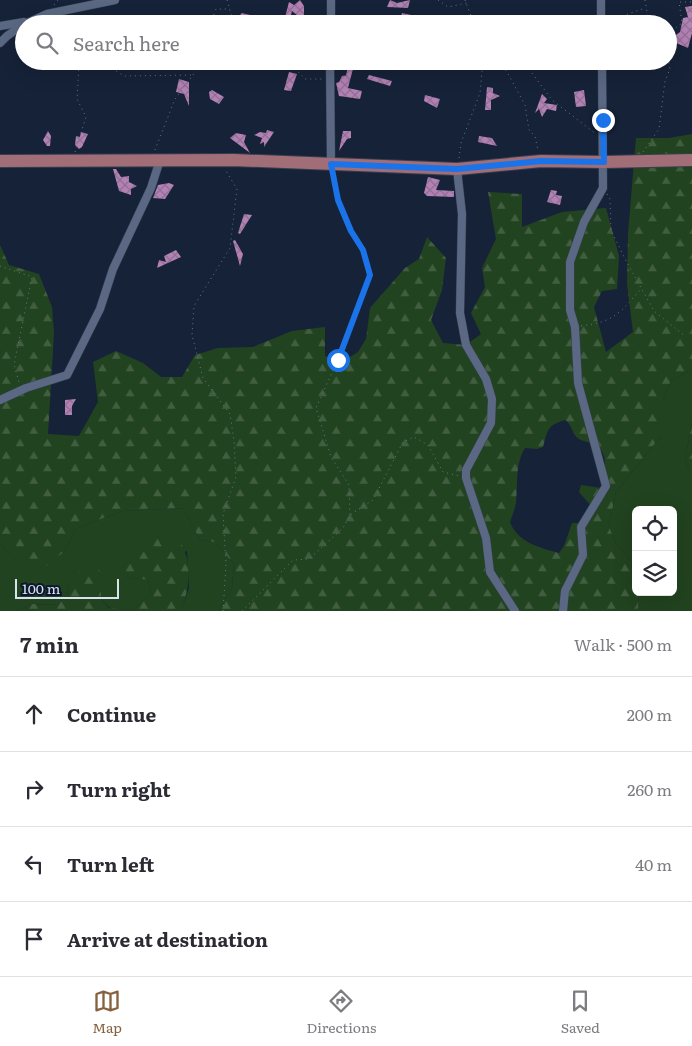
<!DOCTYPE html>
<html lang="en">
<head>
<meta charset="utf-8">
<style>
  :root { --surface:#fff; --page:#f7f7f7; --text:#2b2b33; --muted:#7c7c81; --line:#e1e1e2; --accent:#87603e }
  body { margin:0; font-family:Literata,serif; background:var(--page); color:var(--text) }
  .controls { position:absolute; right:15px; bottom:15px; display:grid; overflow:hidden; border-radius:8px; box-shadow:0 5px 20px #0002 }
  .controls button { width:45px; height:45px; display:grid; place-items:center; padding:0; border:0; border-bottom:1px solid var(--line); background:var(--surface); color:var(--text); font:25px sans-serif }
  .scale { position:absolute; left:15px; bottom:12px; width:104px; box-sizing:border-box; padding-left:5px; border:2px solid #d8e1f0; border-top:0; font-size:14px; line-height:18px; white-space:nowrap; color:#d8e1f0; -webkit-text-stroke:4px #0d182e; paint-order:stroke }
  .stop { position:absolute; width:15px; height:15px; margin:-11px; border:4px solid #1a73e8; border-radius:50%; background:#fff }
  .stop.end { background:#1a73e8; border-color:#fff; box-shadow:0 1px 5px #0008 }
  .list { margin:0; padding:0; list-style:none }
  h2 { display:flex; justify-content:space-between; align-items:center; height:65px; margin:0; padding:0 20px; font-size:21px }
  h2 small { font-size:16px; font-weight:400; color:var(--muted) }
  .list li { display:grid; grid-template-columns:32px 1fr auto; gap:15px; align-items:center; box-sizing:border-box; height:75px; padding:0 20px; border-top:1px solid var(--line) }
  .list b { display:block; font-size:19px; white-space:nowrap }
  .list em { font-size:16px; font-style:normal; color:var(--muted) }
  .icon { flex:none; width:28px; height:28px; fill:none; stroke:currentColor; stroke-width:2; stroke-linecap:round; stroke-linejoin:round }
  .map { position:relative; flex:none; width:692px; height:611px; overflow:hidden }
  .search { position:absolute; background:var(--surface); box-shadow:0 5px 20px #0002; left:15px; right:15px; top:15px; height:55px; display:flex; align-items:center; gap:12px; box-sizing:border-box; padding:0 18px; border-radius:28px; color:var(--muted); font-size:19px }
  .sheet { height:365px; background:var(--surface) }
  nav { display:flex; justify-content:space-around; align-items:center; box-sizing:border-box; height:70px; border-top:1px solid var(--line); background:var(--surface); font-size:14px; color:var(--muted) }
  nav a { display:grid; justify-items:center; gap:2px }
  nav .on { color:var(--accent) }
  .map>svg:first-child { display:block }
  .grass { fill:#22431f }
  .forest { fill:url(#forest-firs); fill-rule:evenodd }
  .building { fill:url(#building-cross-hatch) }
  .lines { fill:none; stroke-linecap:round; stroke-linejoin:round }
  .minor-casing { stroke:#363e51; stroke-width:9 }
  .primary-casing { stroke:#363e51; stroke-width:14 }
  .path { stroke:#697487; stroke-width:1; stroke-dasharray:1 4; stroke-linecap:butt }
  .minor { stroke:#5a6883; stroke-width:8 }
  .primary { stroke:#a16d76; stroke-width:12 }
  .route { stroke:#1a73e8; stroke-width:6 }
</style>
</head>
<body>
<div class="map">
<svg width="692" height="611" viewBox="0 0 692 611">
  <defs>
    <pattern id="forest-firs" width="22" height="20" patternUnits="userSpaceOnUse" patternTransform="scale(1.25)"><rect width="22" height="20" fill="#22431f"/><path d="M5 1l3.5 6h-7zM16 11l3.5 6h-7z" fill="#415e40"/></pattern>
    <pattern id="building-cross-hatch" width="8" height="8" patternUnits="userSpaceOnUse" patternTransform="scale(1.25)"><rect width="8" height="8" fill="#b481b5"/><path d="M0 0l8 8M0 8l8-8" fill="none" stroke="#926f94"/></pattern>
  </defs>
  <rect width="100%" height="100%" fill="#162238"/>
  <g class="grass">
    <path d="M692,369V423L685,459L689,471H692V611H638L639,592H673V510H636V577L633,564L615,542L609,526L616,492L662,435V402L671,381Z"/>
    <path d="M183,508L200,540L214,542L234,564L232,588L218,611H181L189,588L187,551L124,577L148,580L151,592L134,610L110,608L101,599V575L69,584L67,596L57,605L32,604L16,611H0V543L10,555L65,551L75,529L122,511Z"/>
  </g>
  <g class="forest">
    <path d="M692,134V369L671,381L662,402V435L616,492L609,526L615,542L633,564L636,592H639L638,611H218L232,588L234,564L214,542L200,540L183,508L122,511L75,529L65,551L46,566L10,555L0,543V245L9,265L39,274L52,307L54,333L48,434L79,436L98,402L93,362L116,351L143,363L161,377H182L195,355L218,348L253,347L292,331L325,327V356L345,360L358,352L366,339L370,308L405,268L419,259L427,237L446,258L442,290L431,320L443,343L466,345L481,334L471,313L485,287L482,268L496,239L488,192L522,194V227L562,212L606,208L619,256L617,289L602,291L594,307L606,352L633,332L627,284L628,234L636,138H669ZM565,420C573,425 571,434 579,439C584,442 592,442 597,446C610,456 604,474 601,488L581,485L579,492L593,508L584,523H572L564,546L559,553C540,548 517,542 510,522C512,516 515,509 516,503C518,486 515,463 525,448L537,449L543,447C548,430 547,425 565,420Z"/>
    <path d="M692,423V471H689L685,459Z"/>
    <path d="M156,534L179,540C193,561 190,589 181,611H16L32,604L57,605L67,596L69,584L84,564H97L101,575V599L109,608L134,610L151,592L148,580L123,577L117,566L125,556Z"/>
  </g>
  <g class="building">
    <path d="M300,0L304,6V21L292,11L289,23L284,21L289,2L294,5Z"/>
    <path d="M390,0L397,3L410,0L408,8L387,7Z"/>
    <path d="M692,6V33L688,48L669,40L680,32L683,18L688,17L685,7Z"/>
    <path d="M242,13L254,16L252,24H246L247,19L231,24Z"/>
    <path d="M402,13L420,17L418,24H399Z"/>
    <path d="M336,61H355L348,88L362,91L360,99L339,96L336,83L339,82L342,76L348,75H346L348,67L336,64Z"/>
    <path d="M289,72L297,74L291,91L284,90Z"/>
    <path d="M369,75L392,81L390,86L367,79Z"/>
    <path d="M179,79L189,82V106L184,94L176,92Z"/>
    <path d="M487,87L493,88V93L500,96L491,100V110H485Z"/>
    <path d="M212,90L224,97L219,104L210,99L209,92Z"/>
    <path d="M584,90L586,106L576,107L574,92Z"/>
    <path d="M542,94L547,99L544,103L557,105L556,111L547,109L542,117L539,109L535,113Z"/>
    <path d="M425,95L440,99L437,108L424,101Z"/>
    <path d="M267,130L274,132L264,147V142L260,144L262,138L254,135L260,132L266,133Z"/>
    <path d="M48,131L51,136L50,146H47L43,140Z"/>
    <path d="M343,131H351V138L347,139L339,151Z"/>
    <path d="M81,132L88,134L82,147L79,149L75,145L76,136L80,137Z"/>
    <path d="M236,133L246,135L244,142L250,153L230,138Z"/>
    <path d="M479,136L492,138L497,146L478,142Z"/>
    <path d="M113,169H116L121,177L129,176V182L137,186L131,189V195L119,191Z"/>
    <path d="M428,177L440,180L436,190L454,191V197L427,196L424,193Z"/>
    <path d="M169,183L174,185L165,199L153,198L158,185Z"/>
    <path d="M551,190L557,191L556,195L562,196L560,205L547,202Z"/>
    <path d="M244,214L252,215L240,234L238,233Z"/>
    <path d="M235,240L243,254L240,266L233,241Z"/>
    <path d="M176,250L181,257L157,268L159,260L166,262L164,256Z"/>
    <path d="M76,399L72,406V415H65V400Z"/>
  </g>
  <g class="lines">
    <g class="minor-casing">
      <g id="minor">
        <path d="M25,24L47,14L115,0"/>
        <path d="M331,24V0"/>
        <path d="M601,24V0"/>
        <path d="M0,26L24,22"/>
        <path d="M0,43L7,36L24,24"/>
        <path d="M330,61L331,164"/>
        <path d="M457,169L462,214L460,313L466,345L486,379L492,399L491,423L466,470V478L486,538L490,572L515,611"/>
        <path d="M0,400L26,388L67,375L100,309L113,269L151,188L160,160"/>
        <path d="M563,611L565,591L583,555L581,527L606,486L578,383L575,327L570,310V262L584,222L603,188L602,61"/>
      </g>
    </g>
    <g class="primary-casing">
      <path id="primary" d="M0,161L234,160L457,169L541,161L604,162L692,160"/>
    </g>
    <g class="path">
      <path d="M227,0L234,24"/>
      <path d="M438,0L448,7L467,3"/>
      <path d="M465,0L474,24"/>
      <path d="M645,0L649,24"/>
      <path d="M54,5L58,0"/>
      <path d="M608,21L645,8"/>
      <path d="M210,24L216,9H230"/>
      <path d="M668,34L682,23L679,2H692"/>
      <path d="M73,61L110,67L124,76L193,75"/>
      <path d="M288,61L305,79H322"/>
      <path d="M501,61L525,105L529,130L535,136L538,151"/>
      <path d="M523,61L552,100L596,134"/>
      <path d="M155,150L175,99L193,75L199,61"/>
      <path d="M75,152L86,117L77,99L79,64"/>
      <path d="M643,152L659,129L665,81L670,69L668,58"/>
      <path d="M459,158L461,143L480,93L483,61"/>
      <path d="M333,175L338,200L351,231L363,250L371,275L345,344L316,408L331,457L349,485L350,515"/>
      <path d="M607,194L610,199L611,230L625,259L654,311L686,337"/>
      <path d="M0,266L32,277L14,365L19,382"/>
      <path d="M581,326C614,322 620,313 641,289"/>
      <path d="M223,611L226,565L223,514L236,477L234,441L230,414L203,378L192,335L194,306L230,248L237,189L226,171"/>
      <path d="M242,611L293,560L309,559L343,528L350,515L373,500L403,442L414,437L428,445L443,472L459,476"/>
    </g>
    <use href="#minor" class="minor"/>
    <use href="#primary" class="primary"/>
  </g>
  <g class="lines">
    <path class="route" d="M338,360L370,275L363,250L351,231L338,200L331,164L457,169L541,161L604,162L603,120"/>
  </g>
</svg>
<div class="controls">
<button><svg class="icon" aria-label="locate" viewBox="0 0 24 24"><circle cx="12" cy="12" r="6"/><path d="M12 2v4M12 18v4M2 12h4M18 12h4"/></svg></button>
<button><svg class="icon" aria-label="layers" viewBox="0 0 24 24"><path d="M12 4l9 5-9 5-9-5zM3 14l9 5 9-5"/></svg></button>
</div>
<div class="scale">100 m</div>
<div class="stop" style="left:338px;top:360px"></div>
<div class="stop end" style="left:603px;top:120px"></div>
<div class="search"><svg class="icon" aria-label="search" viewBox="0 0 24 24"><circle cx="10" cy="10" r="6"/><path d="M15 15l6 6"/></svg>Search here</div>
</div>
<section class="sheet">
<h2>7 min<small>Walk · 500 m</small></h2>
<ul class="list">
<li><svg class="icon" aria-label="ahead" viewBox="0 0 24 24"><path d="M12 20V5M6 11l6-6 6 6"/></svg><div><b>Continue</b></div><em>200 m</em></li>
<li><svg class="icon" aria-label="right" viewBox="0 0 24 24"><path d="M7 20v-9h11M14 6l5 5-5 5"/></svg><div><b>Turn right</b></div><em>260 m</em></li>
<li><svg class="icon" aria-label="left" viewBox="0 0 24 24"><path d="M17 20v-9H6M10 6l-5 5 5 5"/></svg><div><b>Turn left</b></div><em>40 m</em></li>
<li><svg class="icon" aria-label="arrive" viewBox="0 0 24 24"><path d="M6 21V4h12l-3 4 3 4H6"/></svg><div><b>Arrive at destination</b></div></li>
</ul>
</section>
<nav>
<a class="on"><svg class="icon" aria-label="map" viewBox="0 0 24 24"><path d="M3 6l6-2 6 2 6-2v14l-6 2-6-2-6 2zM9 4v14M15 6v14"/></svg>Map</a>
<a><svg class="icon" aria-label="directions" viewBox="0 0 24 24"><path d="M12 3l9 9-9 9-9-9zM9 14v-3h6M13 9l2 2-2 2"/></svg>Directions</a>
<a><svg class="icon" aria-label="saved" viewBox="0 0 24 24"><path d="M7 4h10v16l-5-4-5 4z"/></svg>Saved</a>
</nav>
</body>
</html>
